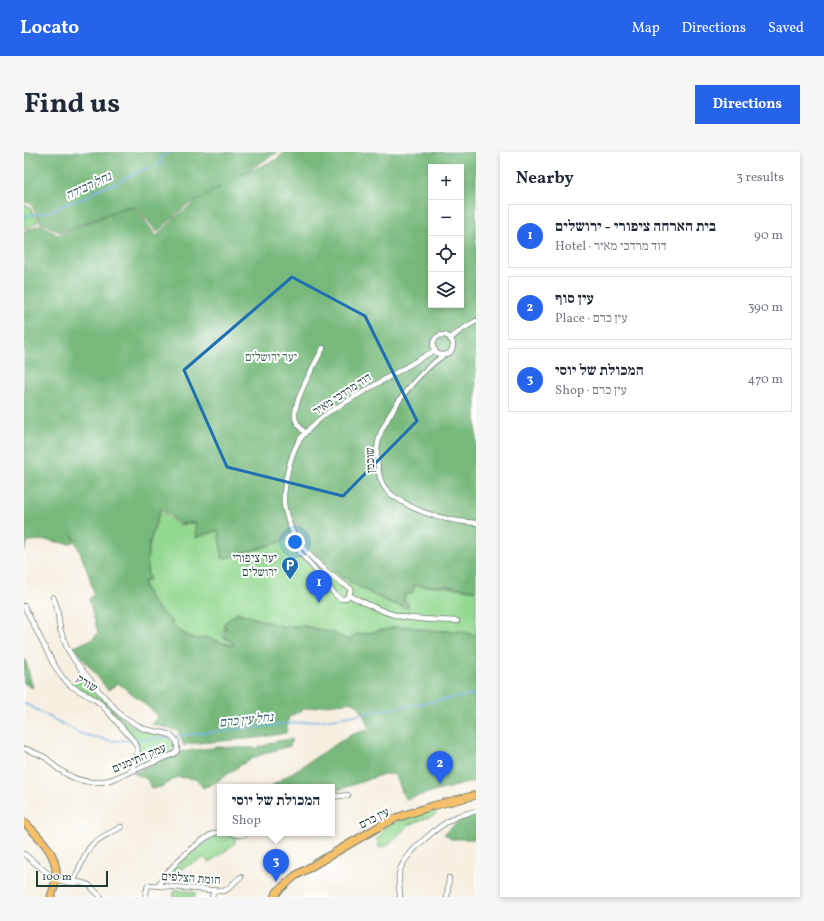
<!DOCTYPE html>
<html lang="en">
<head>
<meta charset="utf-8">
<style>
  :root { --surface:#fff; --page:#f6f6f7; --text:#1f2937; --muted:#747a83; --line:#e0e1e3; --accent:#2563eb }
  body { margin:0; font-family:Vollkorn,"Frank Ruhl Libre",serif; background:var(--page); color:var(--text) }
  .controls { position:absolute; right:12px; top:12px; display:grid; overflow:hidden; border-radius:0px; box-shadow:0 2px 6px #0003 }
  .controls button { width:36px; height:36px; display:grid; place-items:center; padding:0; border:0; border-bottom:1px solid var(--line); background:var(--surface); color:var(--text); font:20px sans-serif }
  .scale { position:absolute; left:12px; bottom:10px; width:72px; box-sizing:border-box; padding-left:4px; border:2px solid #1f3d34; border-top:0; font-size:11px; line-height:14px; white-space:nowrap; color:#1f3d34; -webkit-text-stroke:3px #fff; paint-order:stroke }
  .you { position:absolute; left:271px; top:390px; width:14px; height:14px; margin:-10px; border:3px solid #fff; border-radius:50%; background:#1a73e8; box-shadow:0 0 0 6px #1a73e833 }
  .badge { display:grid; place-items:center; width:26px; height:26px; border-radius:50%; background:var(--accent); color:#fff; font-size:13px; font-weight:700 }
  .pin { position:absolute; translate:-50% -33px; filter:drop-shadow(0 1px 2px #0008) }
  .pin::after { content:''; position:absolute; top:21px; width:14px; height:12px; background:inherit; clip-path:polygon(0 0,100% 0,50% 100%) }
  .popup { position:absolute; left:193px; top:632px; width:118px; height:52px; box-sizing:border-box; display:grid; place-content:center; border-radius:0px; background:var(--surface); filter:drop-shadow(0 1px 3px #0005); font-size:13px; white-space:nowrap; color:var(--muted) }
  .popup b { font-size:15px; color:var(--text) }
  .popup::after { content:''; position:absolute; left:50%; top:100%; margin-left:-8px; border:8px solid transparent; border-top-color:var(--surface) }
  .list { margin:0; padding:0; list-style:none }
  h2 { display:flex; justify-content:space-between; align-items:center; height:52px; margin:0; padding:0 16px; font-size:17px }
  h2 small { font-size:13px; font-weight:400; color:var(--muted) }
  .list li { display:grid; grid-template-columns:26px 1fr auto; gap:12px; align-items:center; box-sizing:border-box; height:64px; margin:0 8px 8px; padding:0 8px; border:1px solid var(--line); border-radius:0px }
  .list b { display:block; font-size:15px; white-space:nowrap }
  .list p { margin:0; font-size:13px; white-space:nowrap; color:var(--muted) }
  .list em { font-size:13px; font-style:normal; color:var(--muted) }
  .icon { flex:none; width:22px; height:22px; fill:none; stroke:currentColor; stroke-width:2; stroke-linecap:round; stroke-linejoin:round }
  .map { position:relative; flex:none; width:452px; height:745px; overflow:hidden; border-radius:0px }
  header { display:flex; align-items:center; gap:24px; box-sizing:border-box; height:56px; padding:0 20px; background:var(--accent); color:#fff }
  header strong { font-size:19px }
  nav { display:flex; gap:22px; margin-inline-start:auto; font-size:14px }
  .intro { display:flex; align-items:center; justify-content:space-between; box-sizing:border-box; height:96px; padding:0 24px }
  h1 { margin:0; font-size:28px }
  .button { padding:10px 18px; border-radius:0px; background:var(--accent); color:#fff; font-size:14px; font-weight:700 }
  main { display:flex; gap:24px; padding:0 24px }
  aside { flex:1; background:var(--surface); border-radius:0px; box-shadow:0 2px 6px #0003 }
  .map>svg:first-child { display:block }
  .green { fill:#94d992; stroke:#5a8b63 }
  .forest { fill:#77b97c; stroke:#4b7b58; fill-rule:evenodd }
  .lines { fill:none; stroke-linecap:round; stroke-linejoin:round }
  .stream { stroke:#75b1e7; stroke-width:1.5 }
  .minor-casing { stroke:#6b7c71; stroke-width:6 }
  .primary-casing { stroke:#6b7c71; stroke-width:9 }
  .minor { stroke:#fff; stroke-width:4.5 }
  .primary { stroke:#f6c06b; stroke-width:7 }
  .marked { fill:none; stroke:#1f6fb2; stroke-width:3; stroke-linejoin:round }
  .labels { text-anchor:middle; stroke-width:4; stroke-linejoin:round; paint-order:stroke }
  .park-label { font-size:12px; fill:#3c644c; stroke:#fff }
  .street-label { font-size:12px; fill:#1f3d34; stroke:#fff }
  .poi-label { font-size:12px; fill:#1f3d34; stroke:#fff; text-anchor:end }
  .water-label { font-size:13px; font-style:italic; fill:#39606a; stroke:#fff }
</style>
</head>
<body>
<header>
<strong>Locato</strong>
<nav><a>Map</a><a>Directions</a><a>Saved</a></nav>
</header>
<div class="intro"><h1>Find us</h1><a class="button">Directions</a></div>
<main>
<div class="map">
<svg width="452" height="745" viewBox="0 0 452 745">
  <rect width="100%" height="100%" fill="#fff"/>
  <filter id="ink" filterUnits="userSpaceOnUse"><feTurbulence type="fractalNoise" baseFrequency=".025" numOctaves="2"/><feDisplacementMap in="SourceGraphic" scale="8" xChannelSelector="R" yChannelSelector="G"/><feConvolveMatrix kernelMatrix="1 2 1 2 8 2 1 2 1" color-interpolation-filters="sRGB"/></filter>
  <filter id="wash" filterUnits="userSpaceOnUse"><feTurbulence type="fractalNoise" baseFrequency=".012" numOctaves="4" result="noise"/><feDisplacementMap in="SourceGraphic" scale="16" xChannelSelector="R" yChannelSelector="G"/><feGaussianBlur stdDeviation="0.9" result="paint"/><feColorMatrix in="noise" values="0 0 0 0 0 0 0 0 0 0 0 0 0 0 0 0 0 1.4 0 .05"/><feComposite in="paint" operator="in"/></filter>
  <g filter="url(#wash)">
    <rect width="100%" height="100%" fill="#f7f0e1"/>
    <g class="green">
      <path d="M0,53L6,55L14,70L0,77Z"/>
      <path d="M137,358L154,373L171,371V386L194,379L198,407L215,403L258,390L274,372C276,377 277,382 280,387C289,402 303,414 316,426H321L325,430C344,440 362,452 384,456L385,451L380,448L382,443L385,442H388L391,434L423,435L452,439V483L439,479L404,478L384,474H374L352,479L332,482L324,487L306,480L298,478L279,473L261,474L244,470L214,460L199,472V474L202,476L199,478L198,481L200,486L209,491V493L181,485C168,490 157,479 148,472L149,471C136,458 124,448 120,430L126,428C119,406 129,379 137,358Z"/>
      <path d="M59,524C81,545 95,573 126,581C133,583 145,583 148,590C149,591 149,594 150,596L147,600L111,615C114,604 117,599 112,588L78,550L52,535L48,530L52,526Z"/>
      <path d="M414,656L411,663L397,668L385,673L364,693L355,696L353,686L359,680V676L376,668Z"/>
      <path d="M193,682H204L211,685L212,689L209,693L186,710L180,706L148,721L146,719Z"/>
      <path d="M151,737L172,741L170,745H149Z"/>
    </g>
    <g class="forest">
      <path d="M0,0H254L217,23L253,7L260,0H452V438L423,434L390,433L387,441H384L381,442L379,448L384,452L383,455C362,451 344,439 325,429L322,425H317C304,413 289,401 280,385C278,381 276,375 274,370L258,389L215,402L199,406L194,378L172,385V370L155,372L137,356C129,375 118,407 125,427L119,429C123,448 134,458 148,471L147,472C157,480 168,491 181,486L210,494L209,490L201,486L200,478L202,477L203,475L200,474V472L214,461L244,471L261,475L279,474L297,479L306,480L324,488L327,487L332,483L352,480L374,475H384L404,479L439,480L452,484V629L381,647L371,622H360L314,638L308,639V635H246L326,583L346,577L336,556L330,550L301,553L280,557L265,565L262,581L232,586L163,592L160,594L154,579L127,572L134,564L115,547L94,531L84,538L55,501L50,495L68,487L74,481L65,447L70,442L65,423L49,383L50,390L45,392L23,388L4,389L0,400V79L17,72L34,83L53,75L105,55L115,60L132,84L153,64L171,50L196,35L163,53L133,80L115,58L105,54L36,80L16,70L7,51L0,50ZM407,15H437V153H407Z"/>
      <path d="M0,506L2,510L9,536L0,531Z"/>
      <path d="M268,587L266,594C251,598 236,602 222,610C207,618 195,631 179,636L172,627L153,625L140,634L128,637L123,627L109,621L156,600L195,595L233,596L254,589Z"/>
      <path d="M452,663V687H427L420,682L438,667Z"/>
    </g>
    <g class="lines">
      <g class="stream">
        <path d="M0,64L28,59L42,52L64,45L68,41L79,35L92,32L103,25L121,17L138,12L136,5L147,0"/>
        <path d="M0,551L57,582L88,589L107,588"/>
        <path d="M151,584L308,567L452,542"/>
        <path d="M111,588L145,585"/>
      </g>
    </g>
  </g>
  <g filter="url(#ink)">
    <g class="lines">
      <g class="minor-casing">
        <g id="minor">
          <circle cx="419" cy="193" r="10"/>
          <path d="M426,187L437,178L452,169"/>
          <path d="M420,203C397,219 378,242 364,266C362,271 359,275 357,280C353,291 352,304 354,316C355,321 356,328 359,333C363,340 370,345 377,349C399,363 426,369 452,371"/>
          <path d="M281,281C277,277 273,273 271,266C269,249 291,212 299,196"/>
          <path d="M266,374C269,380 272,388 277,393C291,411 308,425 327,437C324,449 317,450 310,441C303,433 296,424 289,415C285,410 279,405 275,399C270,392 269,383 267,376C264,368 261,360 260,352C259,334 266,302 276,287C284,277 293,269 303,261L411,198"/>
          <path d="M325,443C340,451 354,458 371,463C390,468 412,468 433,469"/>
          <path d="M0,454L29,511L38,525L47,534L70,547L77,552L110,589C111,591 112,592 113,595C115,602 110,613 106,620"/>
          <path d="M0,597H2C8,600 16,602 22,606C27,610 31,615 36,618C51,629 68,633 86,628L150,602L153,599V590L149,585L144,582L120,577L98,564L75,539L51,509L43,496L36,477L33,455L29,445"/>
          <path d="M308,645L324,643"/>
          <path d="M207,681C212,683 217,685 222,681"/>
          <path d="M0,702L32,728L49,731L54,730L62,732L66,734L77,745"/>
          <path d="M49,731C54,720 60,702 67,694C75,685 87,681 97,675"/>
          <path d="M134,733C147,714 160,701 179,688C185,684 189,680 196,680"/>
          <path d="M121,745L124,733L200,739C207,736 210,729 217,725"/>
          <path d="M188,745L190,739"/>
          <path d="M376,745C376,736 373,726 376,718C383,699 416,672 434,664C440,662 446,661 452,659"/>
          <path d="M423,745L425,726"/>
        </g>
      </g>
      <g class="primary-casing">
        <g id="primary">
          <path d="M0,670C16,686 35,702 32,727C31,733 29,739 27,745"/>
          <path d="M250,745L254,739L271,724L356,674L372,666L408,654L452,643"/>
        </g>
      </g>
      <use href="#minor" class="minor"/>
      <use href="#primary" class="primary"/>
    </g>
  </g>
  <path class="marked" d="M268,125L341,164L393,269L319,344L203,315L160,218Z"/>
  <defs>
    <g id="parking-pin" transform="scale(0.9)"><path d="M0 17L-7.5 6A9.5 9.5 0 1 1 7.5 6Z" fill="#1f6fb2" stroke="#fff"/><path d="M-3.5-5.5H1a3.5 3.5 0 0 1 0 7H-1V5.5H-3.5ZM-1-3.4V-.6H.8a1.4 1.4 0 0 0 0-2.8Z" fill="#fff"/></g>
  </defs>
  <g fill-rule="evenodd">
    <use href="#parking-pin" x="266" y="413"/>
  </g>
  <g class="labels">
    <g class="park-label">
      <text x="247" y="209">יער ירושלים</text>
    </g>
    <g class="street-label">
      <text transform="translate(318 242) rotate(-33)" y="4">דוד מרדכי מאיר</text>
      <text transform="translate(346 308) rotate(-92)" y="4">שוכמן</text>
      <text transform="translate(63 531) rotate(32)" y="4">שורק</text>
      <text transform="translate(115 606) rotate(-23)" y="4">עמק התימנים</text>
      <text transform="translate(350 666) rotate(-27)" y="4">עין כרם</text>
      <text transform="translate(167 726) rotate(4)" y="4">חומת הצלפים</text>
    </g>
    <g class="poi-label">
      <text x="253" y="410">יער ציפורי<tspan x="253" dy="14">ירושלים</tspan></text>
    </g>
    <g class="water-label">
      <text transform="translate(64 33) rotate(-25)" y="5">נחל רבידה</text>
      <text transform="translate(222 567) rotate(-6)" y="5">נחל עין כרם</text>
    </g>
  </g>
</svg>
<div class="controls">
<button>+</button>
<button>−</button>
<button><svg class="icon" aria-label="locate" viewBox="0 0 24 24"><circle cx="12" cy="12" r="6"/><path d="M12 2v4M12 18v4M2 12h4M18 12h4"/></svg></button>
<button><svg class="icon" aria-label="layers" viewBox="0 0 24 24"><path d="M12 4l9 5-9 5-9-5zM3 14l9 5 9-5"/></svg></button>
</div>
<div class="scale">100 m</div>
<div class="you"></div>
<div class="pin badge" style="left:295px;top:451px">1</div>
<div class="pin badge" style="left:416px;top:632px">2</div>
<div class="pin badge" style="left:252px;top:730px">3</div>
<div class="popup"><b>המכולת של יוסי</b>Shop</div>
</div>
<aside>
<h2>Nearby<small>3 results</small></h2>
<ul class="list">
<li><span class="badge">1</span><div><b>בית הארחה ציפורי - ירושלים</b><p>Hotel · דוד מרדכי מאיר</p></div><em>90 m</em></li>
<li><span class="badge">2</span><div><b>עין סוף</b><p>Place · עין כרם</p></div><em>390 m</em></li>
<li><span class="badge">3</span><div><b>המכולת של יוסי</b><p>Shop · עין כרם</p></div><em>470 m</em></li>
</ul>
</aside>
</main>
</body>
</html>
